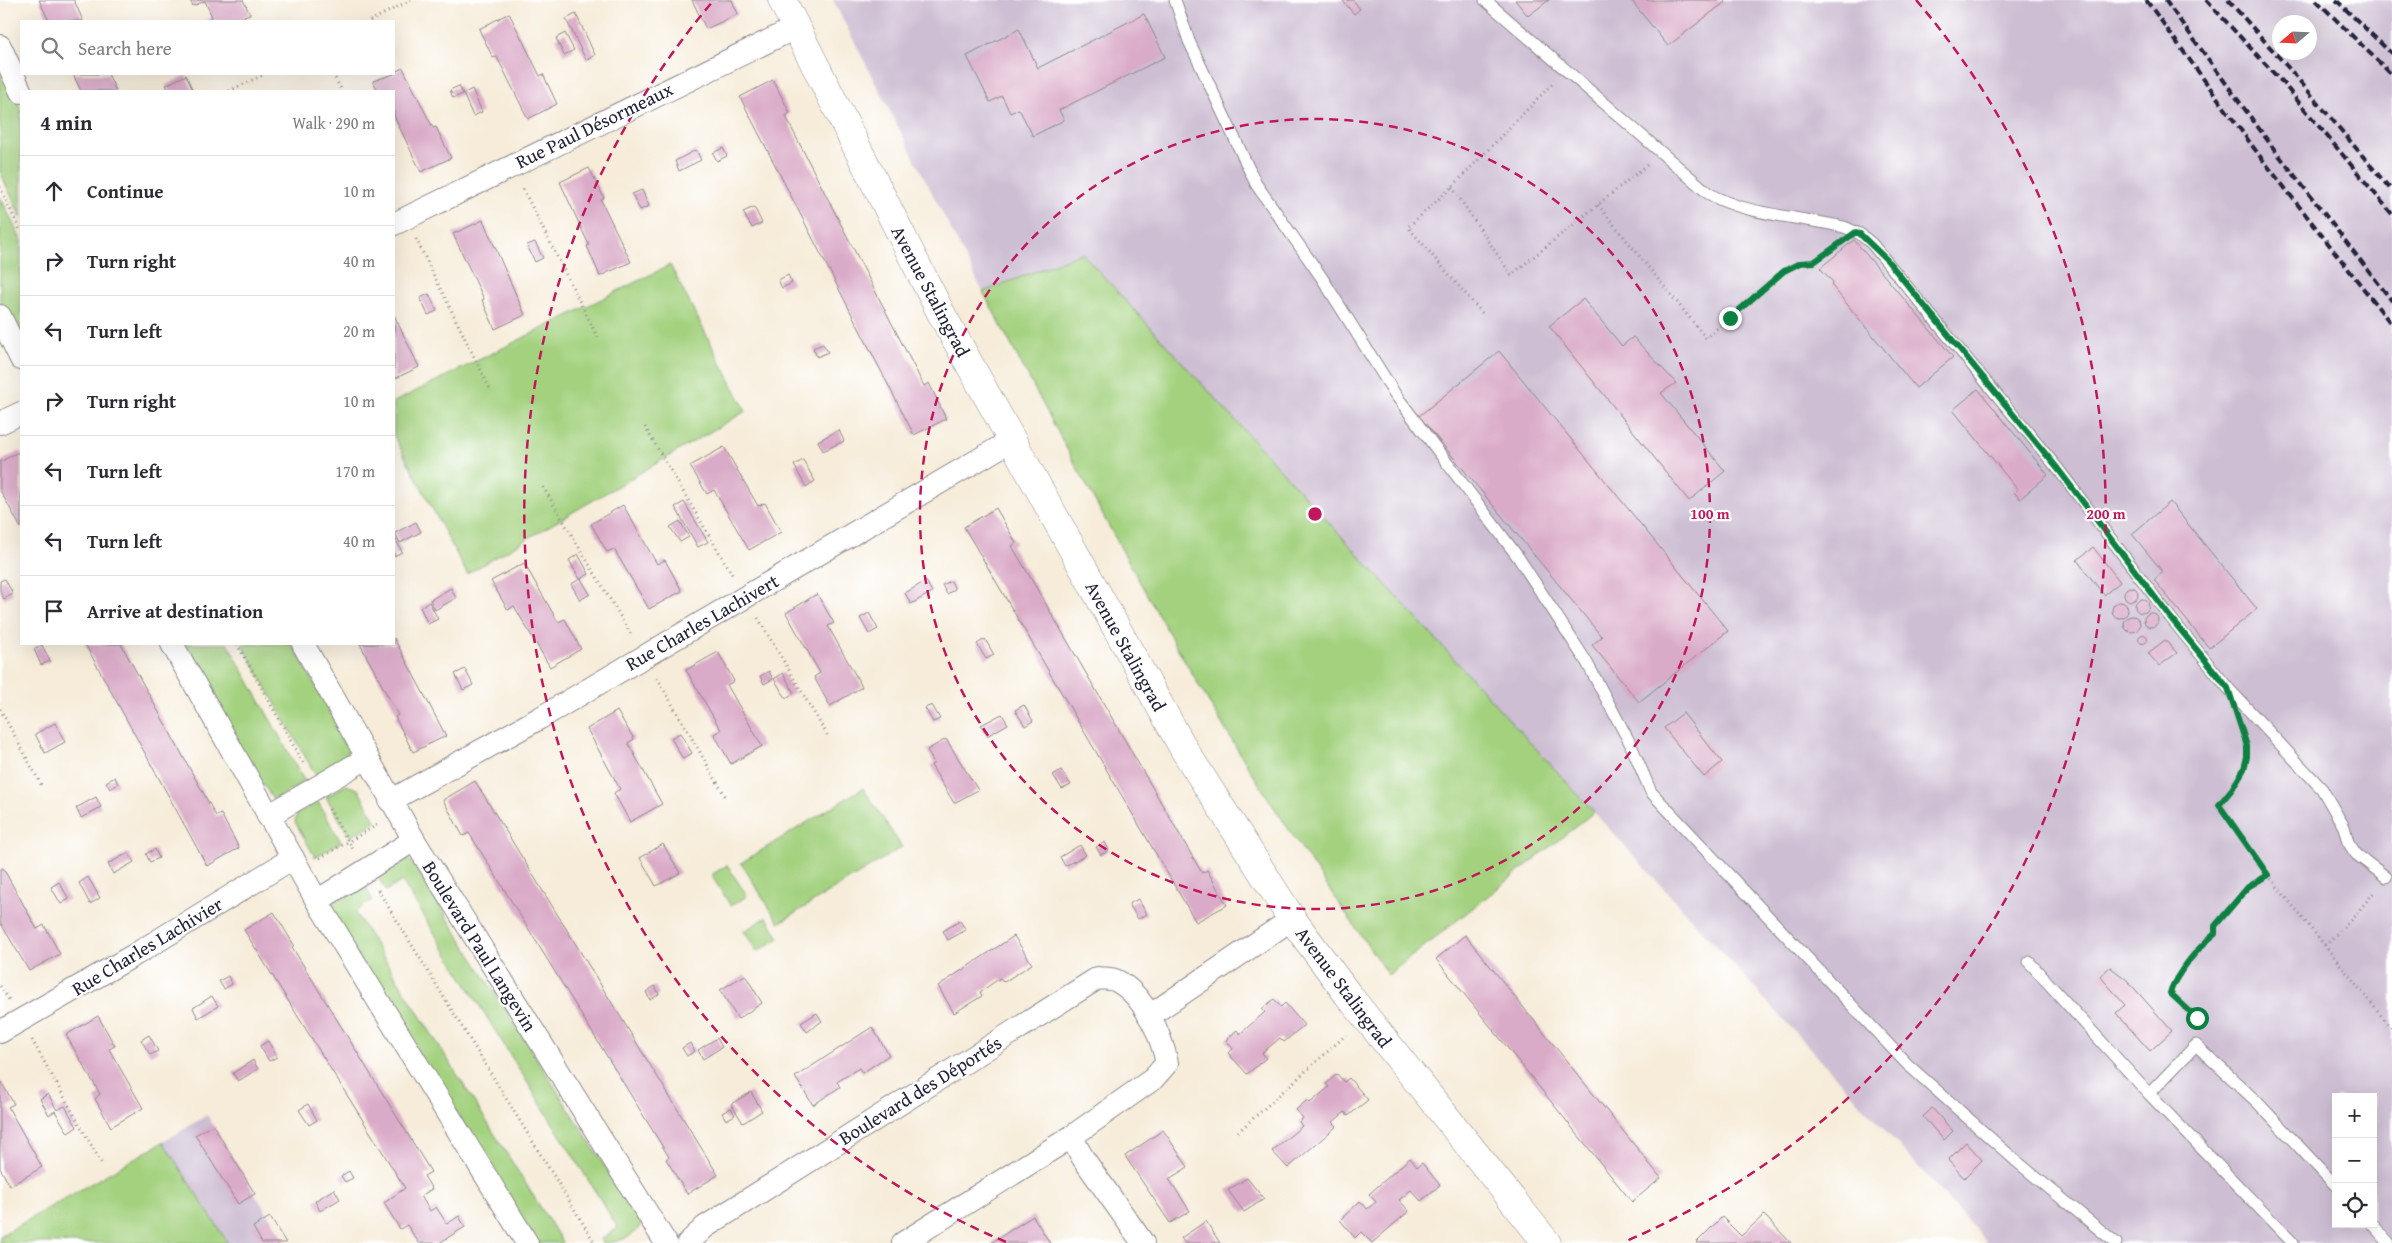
<!DOCTYPE html>
<html lang="en">
<head>
<meta charset="utf-8">
<style>
  :root { --surface:#fff; --page:#f2f2f3; --text:#2b2b33; --muted:#7c7c81; --line:#e1e1e2 }
  body { margin:0; font-family:"Gentium Book Plus",serif; background:var(--page); color:var(--text) }
  .controls { position:absolute; right:15px; bottom:15px; display:grid; overflow:hidden; border-radius:0px; box-shadow:0 5px 20px #0002 }
  .controls button { width:45px; height:45px; display:grid; place-items:center; padding:0; border:0; border-bottom:1px solid var(--line); background:var(--surface); color:var(--text); font:25px sans-serif }
  .compass { position:absolute; left:2272px; top:15px; width:45px; height:45px; border-radius:50%; background:var(--surface); box-shadow:0 5px 20px #0002; rotate:251deg }
  .stop { position:absolute; width:15px; height:15px; margin:-11px; border:4px solid #0b8043; border-radius:50%; background:#fff }
  .stop.end { background:#0b8043; border-color:#fff; box-shadow:0 1px 5px #0008 }
  .list { margin:0; padding:0; list-style:none }
  h2 { display:flex; justify-content:space-between; align-items:center; height:65px; margin:0; padding:0 20px; font-size:21px }
  h2 small { font-size:16px; font-weight:400; color:var(--muted) }
  .list li { display:grid; grid-template-columns:32px 1fr auto; gap:15px; align-items:center; box-sizing:border-box; height:70px; padding:0 20px; border-top:1px solid var(--line) }
  .list b { display:block; font-size:19px; white-space:nowrap }
  .list em { font-size:16px; font-style:normal; color:var(--muted) }
  .icon { flex:none; width:28px; height:28px; fill:none; stroke:currentColor; stroke-width:2; stroke-linecap:round; stroke-linejoin:round }
  .map { position:relative; flex:none; width:2392px; height:1243px; overflow:hidden }
  .search { position:absolute; background:var(--surface); box-shadow:0 5px 20px #0002; left:20px; top:20px; width:375px; height:55px; display:flex; align-items:center; gap:12px; box-sizing:border-box; padding:0 18px; border-radius:0px; color:var(--muted); font-size:19px }
  .panel { position:absolute; background:var(--surface); box-shadow:0 5px 20px #0002; left:20px; top:90px; width:375px; height:555px; border-radius:0px }
  .map>svg:first-child { display:block }
  .industrial { fill:#cdbed3; fill-rule:evenodd }
  .green { fill:#a3d17e; stroke:#627a5c }
  .building { fill:#daabc8 }
  .lines { fill:none; stroke-linecap:round; stroke-linejoin:round }
  .service-casing { stroke:#8c878a; stroke-width:13 }
  .minor-casing { stroke:#8c878a; stroke-width:24 }
  .tertiary-casing { stroke:#8c878a; stroke-width:29 }
  .path { stroke:#8c878a; stroke-width:3; stroke-dasharray:1 4; stroke-linecap:butt }
  .service { stroke:#fff; stroke-width:11 }
  .minor { stroke:#fff; stroke-width:22 }
  .tertiary { stroke:#fff; stroke-width:28 }
  .rail { stroke:#22223b; stroke-width:4; stroke-dasharray:8 4; stroke-linecap:butt }
  .route { stroke:#0b8043; stroke-width:6 }
  .ring { fill:none; stroke:#c2185b; stroke-width:2.5; stroke-dasharray:9 6 }
  .labels { text-anchor:middle; stroke-width:4.5; stroke-linejoin:round; paint-order:stroke }
  .street-label { font-size:19px; fill:#22223b; stroke:#fff }
  .centre { fill:#c2185b; stroke:#fff; stroke-width:2.5 }
  .ring-label { font-size:15px; text-anchor:middle; font-weight:bold; fill:#c2185b; stroke:#fff; stroke-width:4.5; stroke-linejoin:round; paint-order:stroke }
</style>
</head>
<body>
<div class="map">
<svg width="2392" height="1243" viewBox="0 0 2392 1243">
  <rect width="100%" height="100%" fill="#fff"/>
  <filter id="ink" filterUnits="userSpaceOnUse"><feTurbulence type="fractalNoise" baseFrequency=".02" numOctaves="2"/><feDisplacementMap in="SourceGraphic" scale="10" xChannelSelector="R" yChannelSelector="G"/><feConvolveMatrix kernelMatrix="1 2 1 2 8 2 1 2 1" color-interpolation-filters="sRGB"/></filter>
  <filter id="wash" filterUnits="userSpaceOnUse"><feTurbulence type="fractalNoise" baseFrequency=".0096" numOctaves="4" result="noise"/><feDisplacementMap in="SourceGraphic" scale="20" xChannelSelector="R" yChannelSelector="G"/><feGaussianBlur stdDeviation="1.12" result="paint"/><feColorMatrix in="noise" values="0 0 0 0 0 0 0 0 0 0 0 0 0 0 0 0 0 1.4 0 .05"/><feComposite in="paint" operator="in"/></filter>
  <g filter="url(#wash)">
    <rect width="100%" height="100%" fill="#f6ecd9"/>
    <g class="industrial">
      <path d="M833,0H2392V1243H1988L1083,254L983,292ZM2280,22H2310V52H2280ZM2336,1097H2373V1224H2336Z"/>
      <path d="M207,1115L255,1194L286,1243H228L163,1142Z"/>
    </g>
    <g class="green">
      <path d="M0,63L21,110V218L0,171Z"/>
      <path d="M0,196L21,240V338L17,335L0,299Z"/>
      <path d="M1082,253L1594,812L1388,975C1335,897 1280,820 1231,739C1143,594 1063,442 983,292Z"/>
      <path d="M670,265L746,411L467,574L394,436V402Z"/>
      <path d="M177,644H228L305,782L273,800Z"/>
      <path d="M242,644H292L349,746V750L343,760L316,776Z"/>
      <path d="M346,785L358,789L376,822L350,837L326,797Z"/>
      <path d="M863,788L902,847L779,923L741,863Z"/>
      <path d="M318,802L341,842L315,857L295,822L297,814Z"/>
      <path d="M406,859L412,862L641,1223C637,1237 616,1243 603,1243L601,1239L618,1228L402,881L386,891L378,877Z"/>
      <path d="M727,865L747,896L731,906L711,875Z"/>
      <path d="M365,884L372,900L355,912L563,1243H538L327,907Z"/>
      <path d="M767,917L779,938L757,952L744,931Z"/>
      <path d="M163,1142L228,1243H0V1236Z"/>
    </g>
    <g id="blocks">
      <g class="building">
        <path d="M39,0H74L83,21H49Z"/>
        <path d="M190,0H243L250,14L244,16L246,21H204L212,17L205,1L193,6Z"/>
        <path d="M692,0H732L738,14L706,29Z"/>
        <path d="M1353,0L1360,9L1354,14L1343,1Z"/>
        <path d="M1515,0H1549L1528,16Z"/>
        <path d="M1631,0H1723L1725,2L1668,46Z"/>
        <path d="M509,13L540,76L543,74L557,104L528,119L497,57L493,58L479,29Z"/>
        <path d="M576,14L595,55L586,60L566,19Z"/>
        <path d="M1144,14L1165,57L1059,110L1064,120L1033,136L1019,109L1010,113L1002,96L990,102L967,56L1019,29L1038,68Z"/>
        <path d="M565,33L574,50L564,55L556,38Z"/>
        <path d="M403,68L433,128L436,127L451,158L421,172L394,116V91H378L373,81L394,74V72Z"/>
        <path d="M73,74H108L116,91H81Z"/>
        <path d="M186,75L193,91H169L166,85Z"/>
        <path d="M773,80L790,113L786,116L792,129L924,386L929,383L946,419L914,435L740,97Z"/>
        <path d="M459,86L463,94L453,98L450,90Z"/>
        <path d="M472,89L482,112L473,116L463,94Z"/>
        <path d="M723,148L727,156L717,161L713,153Z"/>
        <path d="M696,150L701,160L679,171L675,161Z"/>
        <path d="M589,168L604,198L601,200L631,262L600,276L587,246L589,245L560,182Z"/>
        <path d="M642,190L649,206L640,210L632,194Z"/>
        <path d="M754,207L762,223L752,228L743,212Z"/>
        <path d="M483,220L525,315L495,329L482,300L484,299L453,234Z"/>
        <path d="M1854,240L1953,357L1916,388L1832,286L1833,282L1820,268Z"/>
        <path d="M535,242L543,258L535,262L527,245Z"/>
        <path d="M788,275L792,283L782,288L778,280Z"/>
        <path d="M429,294L437,311L428,315L420,298Z"/>
        <path d="M1583,299L1622,346L1633,337L1676,383L1661,393L1725,471L1689,501L1549,326Z"/>
        <path d="M394,315L419,367L394,379Z"/>
        <path d="M823,344L828,352L817,357L813,348Z"/>
        <path d="M1499,351L1728,631L1639,702L1592,645L1602,637L1419,416Z"/>
        <path d="M1978,389L2048,475L2020,499L2014,492L2017,489L1953,410Z"/>
        <path d="M839,430L844,441L823,451L818,441Z"/>
        <path d="M724,447L758,506L765,503L781,532L749,550L714,490L707,494L690,466Z"/>
        <path d="M20,451L21,453V528L0,490V462Z"/>
        <path d="M803,460L815,481L806,487L794,465Z"/>
        <path d="M684,502L708,542L698,547L675,507Z"/>
        <path d="M2170,502L2257,609L2209,648L2154,580L2163,572L2132,534Z"/>
        <path d="M623,505L657,564L665,560L682,591L649,609L614,549L607,552L591,524Z"/>
        <path d="M996,508L1016,543L1012,546L1076,656L1202,873L1207,870L1227,905L1196,922L964,527Z"/>
        <path d="M680,521L689,537L680,542L670,527Z"/>
        <path d="M416,522L421,532L400,543L395,533Z"/>
        <path d="M394,536L402,552L394,556Z"/>
        <path d="M2093,547L2120,582L2104,595L2077,560Z"/>
        <path d="M578,554L589,574L580,579L569,560Z"/>
        <path d="M524,563L558,622L565,619L581,649L550,667L514,606L508,610L491,581Z"/>
        <path d="M5,579L13,594L4,599L0,591V581Z"/>
        <path d="M581,579L590,594L580,600L571,584Z"/>
        <path d="M926,581L932,592L911,604L905,593Z"/>
        <path d="M951,581L955,589L947,594L942,585Z"/>
        <circle cx="2131" cy="594" r="7"/>
        <path d="M451,588L456,598L435,610L430,600Z"/>
        <path d="M817,594L834,623L828,626L862,687L830,706L814,677L820,673L786,613Z"/>
        <circle cx="2142" cy="606" r="7"/>
        <path d="M429,602L438,619L428,624L420,607Z"/>
        <circle cx="2120" cy="610" r="8"/>
        <path d="M869,613L878,629L869,634L860,618Z"/>
        <circle cx="2151" cy="620" r="7"/>
        <circle cx="2132" cy="624" r="8"/>
        <circle cx="2143" cy="639" r="4.5"/>
        <path d="M394,638L446,736L413,752L395,717L398,715L360,644H394Z"/>
        <path d="M985,639L994,655L986,659L977,644Z"/>
        <path d="M2165,640L2177,653L2159,666L2148,653Z"/>
        <path d="M85,644H121L216,816L221,814L239,848L207,866Z"/>
        <path d="M42,645L50,661L41,665L34,649Z"/>
        <path d="M718,652L734,681L727,685L762,746L731,764L714,734L721,730L686,670Z"/>
        <path d="M465,669L473,685L463,690L455,674Z"/>
        <path d="M769,671L773,679L764,684L760,676Z"/>
        <path d="M783,673L794,693L786,698L774,679Z"/>
        <path d="M932,705L940,719L933,722L925,708Z"/>
        <path d="M1024,705L1033,721L1025,726L1015,710Z"/>
        <path d="M617,711L634,739L628,743L662,804L630,822L614,793L620,789L587,729Z"/>
        <path d="M1683,713L1722,762L1704,777L1664,728Z"/>
        <path d="M1002,714L1008,724L987,736L981,725Z"/>
        <path d="M55,723L65,742L45,753L35,734Z"/>
        <path d="M680,733L692,753L683,759L671,738Z"/>
        <path d="M946,739L978,790L954,803L931,765L934,763L927,750Z"/>
        <path d="M1061,770L1071,785L1062,789L1053,775Z"/>
        <path d="M115,777L118,784L110,789L106,782Z"/>
        <path d="M475,781L718,1175L687,1194L666,1159L669,1157L661,1144L486,860L469,833L463,836L443,800Z"/>
        <path d="M96,797L101,807L81,818L76,808Z"/>
        <path d="M1105,842L1109,850L1101,855L1096,847Z"/>
        <path d="M663,844L680,873L656,886L640,858Z"/>
        <path d="M1080,845L1086,855L1065,866L1060,857Z"/>
        <path d="M155,849L159,858L150,862L146,854Z"/>
        <path d="M128,853L134,862L113,874L108,864Z"/>
        <path d="M3,868L37,929L44,925L60,954L29,971L0,922V870Z"/>
        <path d="M88,877L100,898L90,904L79,883Z"/>
        <path d="M59,882L69,899L61,904L51,887Z"/>
        <path d="M1138,899L1147,914L1138,919L1129,904Z"/>
        <path d="M274,912L294,945L292,947L431,1172L424,1176L432,1189L421,1196L430,1211L436,1207L447,1224L459,1216L465,1227L439,1243H419L407,1225L400,1229L384,1203L405,1188L244,930Z"/>
        <path d="M960,921L966,930L948,940L943,931Z"/>
        <path d="M1465,935L1661,1178L1632,1202L1436,959Z"/>
        <path d="M1014,936L1032,964L1004,982L1000,978L980,992L982,996L954,1013L938,986Z"/>
        <path d="M2110,967L2127,980L2172,1031L2150,1051L2116,1013L2125,1005L2100,976Z"/>
        <path d="M745,975L762,1003L738,1019L720,990Z"/>
        <path d="M228,976L232,984L224,989L219,981Z"/>
        <path d="M655,986L659,994L650,1000L646,992Z"/>
        <path d="M212,996L218,1006L198,1018L193,1008Z"/>
        <path d="M1274,999L1281,1007L1285,1003L1304,1025L1284,1042L1280,1038L1262,1053L1266,1058L1247,1074L1228,1053L1233,1049L1226,1040L1237,1030L1240,1034L1265,1012L1262,1009Z"/>
        <path d="M817,1013L822,1021L807,1032L801,1023Z"/>
        <path d="M98,1016L115,1046L109,1049L143,1108L111,1127L95,1099L100,1094L66,1035Z"/>
        <path d="M872,1027L889,1055L862,1073L859,1068L837,1082L840,1087L813,1105L795,1077Z"/>
        <path d="M149,1035L158,1051L150,1055L141,1040Z"/>
        <path d="M717,1038L722,1047L703,1059L698,1050Z"/>
        <path d="M268,1041L277,1057L269,1061L260,1046Z"/>
        <path d="M690,1043L695,1051L687,1056L682,1048Z"/>
        <path d="M253,1060L258,1069L238,1081L233,1073Z"/>
        <path d="M1337,1074L1344,1082L1349,1078L1368,1100L1348,1116L1345,1112L1333,1122L1337,1126L1288,1168L1272,1151L1302,1126L1299,1122L1303,1118L1296,1110L1307,1100L1310,1103L1329,1087L1326,1084Z"/>
        <path d="M0,1080L14,1104L8,1107L42,1167L10,1186L0,1168Z"/>
        <path d="M751,1092L762,1111L743,1123L731,1104Z"/>
        <path d="M48,1094L57,1110L65,1106L77,1127L68,1133L55,1111L49,1115L40,1099Z"/>
        <path d="M308,1104L317,1120L309,1125L299,1110Z"/>
        <path d="M731,1108L735,1115L726,1120L722,1113Z"/>
        <path d="M1932,1108L1953,1131L1944,1140L1923,1117Z"/>
        <path d="M213,1125L255,1194L238,1204L195,1135Z"/>
        <path d="M1163,1130L1188,1167L1169,1179L1190,1211L1170,1223L1125,1156Z"/>
        <path d="M1966,1142L1982,1160L1964,1178L1948,1160Z"/>
        <path d="M1410,1158L1417,1167L1422,1163L1440,1185L1421,1201L1411,1190L1399,1200L1409,1211L1372,1243L1361,1232L1355,1238L1340,1220L1360,1201L1367,1209L1376,1202L1369,1194Z"/>
        <path d="M349,1171L353,1178L345,1182L341,1176Z"/>
        <path d="M1247,1178L1264,1199L1244,1212L1228,1190Z"/>
        <path d="M334,1189L340,1199L320,1211L315,1201Z"/>
        <path d="M1764,1215L1791,1243H1696L1722,1217L1741,1236Z"/>
        <path d="M1033,1216L1050,1243H991L1011,1230Z"/>
        <path d="M270,1217L286,1243H262L253,1227Z"/>
        <path d="M1206,1221L1220,1243H1185L1181,1238Z"/>
      </g>
    </g>
  </g>
  <g filter="url(#ink)">
    <use href="#blocks" fill-opacity="0" stroke="#8c878a" stroke-width="1"/>
    <g class="lines">
      <g class="service-casing">
        <g id="service">
          <path d="M1175,0L1189,41L1256,184L1322,278L1395,394L1518,557L1586,661L1630,743L1651,792L1907,1064L2015,1160L2116,1243"/>
          <path d="M1485,0L1708,193C1743,215 1803,217 1844,227L1860,234L1872,244L2058,469L2170,617L2228,688L2322,789L2344,827L2348,842L2356,854L2386,877"/>
          <path d="M2029,962L2149,1094L2293,1243"/>
          <path d="M2149,1094L2196,1045L2257,1102L2336,1186"/>
          <path d="M2372,1224L2389,1243"/>
        </g>
      </g>
      <g class="minor-casing">
        <g id="minor">
          <path d="M0,46L21,92"/>
          <path d="M394,224L795,28"/>
          <path d="M0,316L21,359"/>
          <path d="M0,423L21,413"/>
          <path d="M172,644L317,901L527,1243"/>
          <path d="M303,644L414,840L666,1243"/>
          <path d="M390,801L540,718L1012,440"/>
          <path d="M268,816L367,758"/>
          <path d="M317,901L414,840"/>
          <path d="M1149,1016L1292,919"/>
          <path d="M0,1032L136,954L293,858"/>
          <path d="M1071,1137L1083,1158L1143,1243"/>
          <path d="M688,1243L705,1227L1098,978C1104,979 1112,978 1117,981C1144,995 1161,1035 1167,1063L1153,1079L1071,1137L903,1243"/>
        </g>
      </g>
      <g class="tertiary-casing">
        <path id="tertiary" d="M782,0L941,313L1185,751L1292,919L1349,996L1547,1243"/>
      </g>
      <g class="path">
        <path d="M370,21L411,0"/>
        <path d="M333,74L342,91"/>
        <path d="M229,91L265,74"/>
        <path d="M0,187L21,232"/>
        <path d="M1452,187L1511,275L1647,165"/>
        <path d="M523,189L598,338"/>
        <path d="M1598,205L1706,338L1783,271L1800,263H1814L1837,246"/>
        <path d="M416,239L491,391"/>
        <path d="M1482,313L1408,227L1452,187L1553,83"/>
        <path d="M645,427L733,576"/>
        <path d="M543,487L632,636"/>
        <path d="M758,618L829,738"/>
        <path d="M237,644L305,766"/>
        <path d="M657,678L727,799"/>
        <path d="M0,709L43,788"/>
        <path d="M2243,733C2252,765 2239,781 2219,805L2268,875L2392,1029"/>
        <path d="M329,809L354,851"/>
        <path d="M320,858L377,825"/>
        <path d="M378,890L595,1243"/>
        <path d="M2325,945L2352,919L2375,891"/>
        <path d="M0,986L9,1000"/>
        <path d="M2201,1028L2197,1018L2170,993C2174,976 2200,945 2215,934V926L2248,887L2268,875"/>
        <path d="M32,1040L103,1166"/>
        <path d="M1238,1132L1346,1035"/>
        <path d="M0,1223L1,1225"/>
      </g>
      <use href="#service" class="service"/>
      <use href="#minor" class="minor"/>
      <use href="#tertiary" class="tertiary"/>
      <g class="rail">
        <path d="M2146,0L2259,155L2392,325"/>
        <path d="M2165,0L2271,145L2392,301"/>
        <path d="M2206,0L2282,82L2392,214"/>
        <path d="M2228,0L2293,73L2392,191"/>
        <path d="M2316,0L2392,75"/>
        <path d="M2336,0L2392,54"/>
      </g>
    </g>
  </g>
  <g class="lines" filter="url(#ink)">
    <path class="route" d="M1730,318L1784,271L1800,263L1814,262L1856,232L1860,234L1887,260L2058,469L2170,617L2228,688L2247,746V757L2244,769L2232,789L2219,805L2268,875L2248,887L2215,926V934C2200,945 2175,975 2170,993L2197,1018"/>
  </g>
  <g class="ring">
    <circle cx="1315" cy="514" r="395"/>
    <path d="M1006 1242A791 791 0 0 1 714 0M1916 0A791 791 0 0 1 1624 1242"/>
  </g>
  <g class="labels">
    <g class="street-label">
      <text transform="translate(594 125) rotate(-26)" y="7">Rue Paul Désormeaux</text>
      <text transform="translate(931 291) rotate(62)" y="7">Avenue Stalingrad</text>
      <text transform="translate(702 622) rotate(-30)" y="7">Rue Charles Lachivert</text>
      <text transform="translate(1126 646) rotate(61)" y="7">Avenue Stalingrad</text>
      <text transform="translate(147 946) rotate(-31)" y="7">Rue Charles Lachivier</text>
      <text transform="translate(480 946) rotate(58)" y="7">Boulevard Paul Langevin</text>
      <text transform="translate(1344 987) rotate(53)" y="7">Avenue Stalingrad</text>
      <text transform="translate(920 1090) rotate(-32)" y="7">Boulevard des Déportés</text>
    </g>
  </g>
  <circle cx="1315" cy="514" r="8" class="centre"/>
  <g class="ring-label">
    <text x="1710" y="519">100 m</text>
    <text x="2106" y="519">200 m</text>
  </g>
</svg>
<div class="controls">
<button>+</button>
<button>−</button>
<button><svg class="icon" aria-label="locate" viewBox="0 0 24 24"><circle cx="12" cy="12" r="6"/><path d="M12 2v4M12 18v4M2 12h4M18 12h4"/></svg></button>
</div>
<svg class="compass" viewBox="-18 -18 36 36"><path d="M0-13l5 13h-10z" fill="#e53935"/><path d="M0 13l5-13h-10z" fill="#7c7c81"/></svg>
<div class="stop" style="left:2197px;top:1018px"></div>
<div class="stop end" style="left:1730px;top:318px"></div>
<div class="search"><svg class="icon" aria-label="search" viewBox="0 0 24 24"><circle cx="10" cy="10" r="6"/><path d="M15 15l6 6"/></svg>Search here</div>
<section class="panel">
<h2>4 min<small>Walk · 290 m</small></h2>
<ul class="list">
<li><svg class="icon" aria-label="ahead" viewBox="0 0 24 24"><path d="M12 20V5M6 11l6-6 6 6"/></svg><div><b>Continue</b></div><em>10 m</em></li>
<li><svg class="icon" aria-label="right" viewBox="0 0 24 24"><path d="M7 20v-9h11M14 6l5 5-5 5"/></svg><div><b>Turn right</b></div><em>40 m</em></li>
<li><svg class="icon" aria-label="left" viewBox="0 0 24 24"><path d="M17 20v-9H6M10 6l-5 5 5 5"/></svg><div><b>Turn left</b></div><em>20 m</em></li>
<li><svg class="icon" aria-label="right" viewBox="0 0 24 24"><path d="M7 20v-9h11M14 6l5 5-5 5"/></svg><div><b>Turn right</b></div><em>10 m</em></li>
<li><svg class="icon" aria-label="left" viewBox="0 0 24 24"><path d="M17 20v-9H6M10 6l-5 5 5 5"/></svg><div><b>Turn left</b></div><em>170 m</em></li>
<li><svg class="icon" aria-label="left" viewBox="0 0 24 24"><path d="M17 20v-9H6M10 6l-5 5 5 5"/></svg><div><b>Turn left</b></div><em>40 m</em></li>
<li><svg class="icon" aria-label="arrive" viewBox="0 0 24 24"><path d="M6 21V4h12l-3 4 3 4H6"/></svg><div><b>Arrive at destination</b></div></li>
</ul>
</section>
</div>
</body>
</html>
